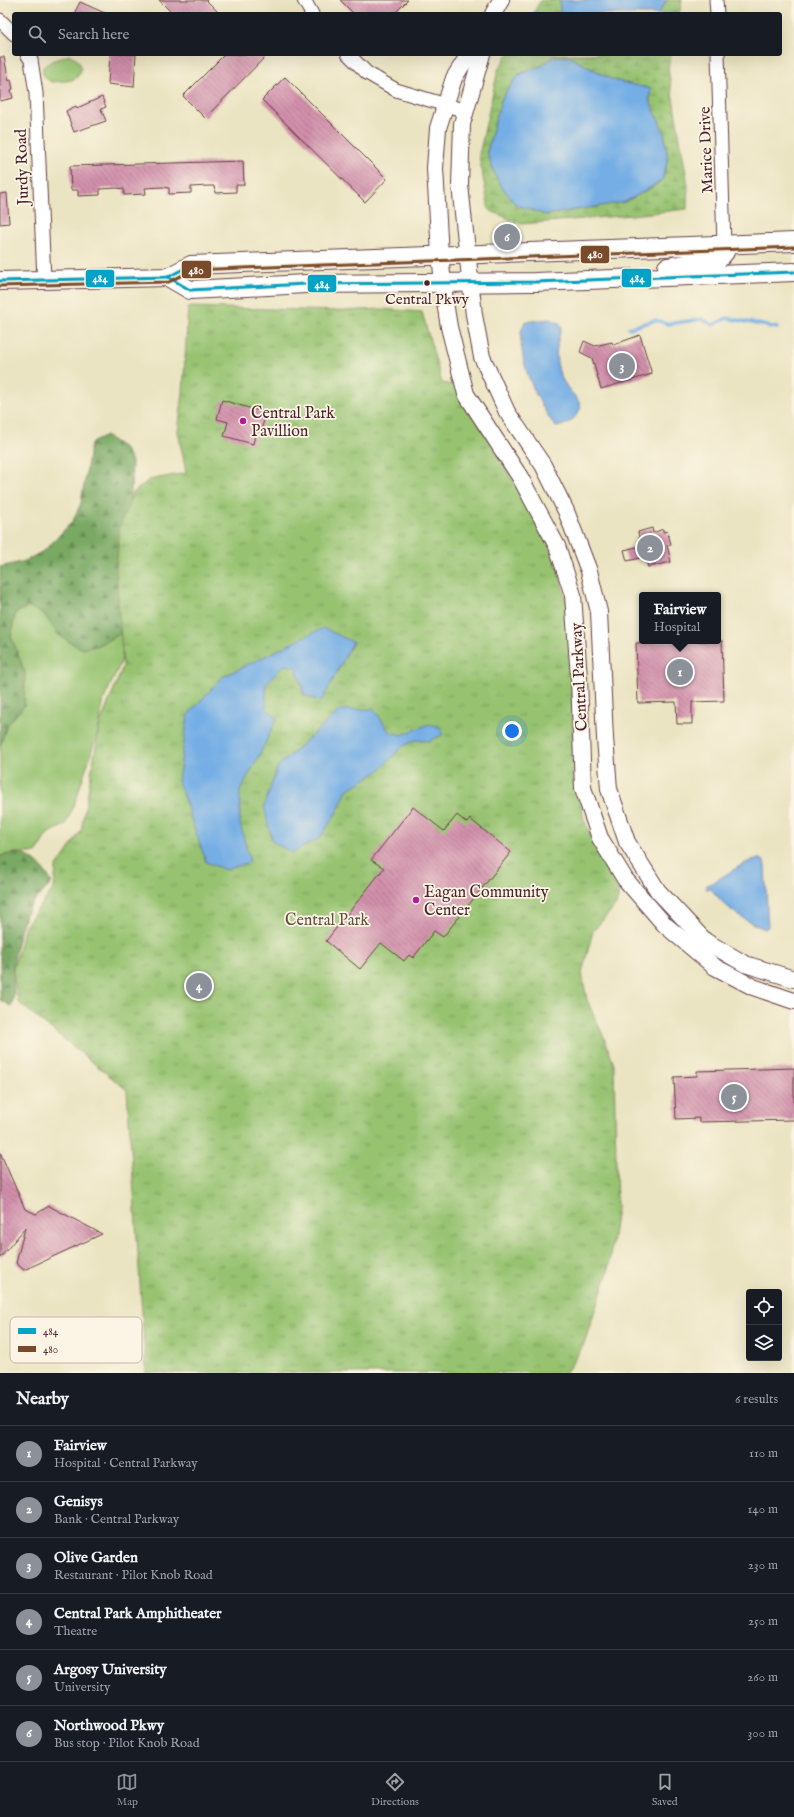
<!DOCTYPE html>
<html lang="en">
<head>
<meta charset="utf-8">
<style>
  :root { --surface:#171b24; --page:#20242c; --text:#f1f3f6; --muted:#9ea1a6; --line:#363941; --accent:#8c9099 }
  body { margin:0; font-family:"IM FELL English",serif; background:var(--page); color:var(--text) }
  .controls { position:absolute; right:12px; bottom:12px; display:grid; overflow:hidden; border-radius:4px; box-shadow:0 4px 16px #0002 }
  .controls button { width:36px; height:36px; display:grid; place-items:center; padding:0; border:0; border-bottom:1px solid var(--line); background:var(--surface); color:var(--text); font:20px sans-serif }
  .you { position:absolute; left:512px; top:731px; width:14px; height:14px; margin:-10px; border:3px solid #fff; border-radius:50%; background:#1a73e8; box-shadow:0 0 0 6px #1a73e833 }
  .badge { display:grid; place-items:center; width:26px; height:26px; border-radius:50%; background:var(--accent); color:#fff; font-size:13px; font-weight:700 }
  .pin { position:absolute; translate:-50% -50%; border:2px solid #fff; box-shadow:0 1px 4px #0006 }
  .popup { position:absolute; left:639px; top:592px; width:82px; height:52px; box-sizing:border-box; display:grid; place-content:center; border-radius:4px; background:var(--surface); filter:drop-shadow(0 1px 3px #0005); font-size:13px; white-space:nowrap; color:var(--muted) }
  .popup b { font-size:15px; color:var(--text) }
  .popup::after { content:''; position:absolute; left:50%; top:100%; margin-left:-8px; border:8px solid transparent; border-top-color:var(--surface) }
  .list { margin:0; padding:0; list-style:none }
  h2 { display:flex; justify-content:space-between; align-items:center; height:52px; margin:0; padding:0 16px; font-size:17px }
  h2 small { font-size:13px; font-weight:400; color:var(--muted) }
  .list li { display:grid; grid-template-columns:26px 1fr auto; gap:12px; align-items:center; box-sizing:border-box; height:56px; padding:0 16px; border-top:1px solid var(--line) }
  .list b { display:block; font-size:15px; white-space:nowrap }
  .list p { margin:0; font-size:13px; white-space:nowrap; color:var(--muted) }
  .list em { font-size:13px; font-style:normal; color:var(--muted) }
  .icon { flex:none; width:22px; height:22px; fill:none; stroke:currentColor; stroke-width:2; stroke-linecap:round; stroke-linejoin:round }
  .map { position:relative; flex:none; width:794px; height:1373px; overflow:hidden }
  .search { position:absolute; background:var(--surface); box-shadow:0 4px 16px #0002; left:12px; right:12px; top:12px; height:44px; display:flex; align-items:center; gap:10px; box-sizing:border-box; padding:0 14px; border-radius:4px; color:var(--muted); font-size:15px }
  .sheet { height:388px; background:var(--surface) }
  nav { display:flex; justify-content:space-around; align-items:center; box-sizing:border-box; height:56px; border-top:1px solid var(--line); background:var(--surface); font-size:11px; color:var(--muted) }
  nav a { display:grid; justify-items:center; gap:2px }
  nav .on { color:var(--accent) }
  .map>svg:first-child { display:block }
  .grass { fill:#97c371; stroke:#70714e }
  .forest { fill:url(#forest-firs); stroke:#626447 }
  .wetland { fill:url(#wetland-marsh); stroke:#70714e; fill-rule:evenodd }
  .park { fill:url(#park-tufts); stroke:#70714e }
  .water { fill:#75aee5; stroke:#606688 }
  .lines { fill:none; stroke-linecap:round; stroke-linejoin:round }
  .stream { stroke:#75aee5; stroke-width:3.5 }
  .building { fill:url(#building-back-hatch) }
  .minor-casing { stroke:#623d42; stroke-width:15 }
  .tertiary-casing { stroke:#623d42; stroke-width:18 }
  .secondary-casing { stroke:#623d42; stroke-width:20 }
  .minor { stroke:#fff; stroke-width:13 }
  .tertiary { stroke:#fff; stroke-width:16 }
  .secondary { stroke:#fff; stroke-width:18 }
  .bus-1-casing { stroke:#fcf5e5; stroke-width:6 }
  .bus-2-casing { stroke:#fcf5e5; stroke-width:6 }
  .bus-1 { stroke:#04a2c6; stroke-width:3 }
  .bus-2 { stroke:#7a4b2a; stroke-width:3 }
  .bus-dot { fill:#4a1f2b; stroke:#fcf5e5; stroke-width:1.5 }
  .poi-dot { fill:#b5179e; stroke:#fcf5e5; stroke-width:1.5 }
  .labels { text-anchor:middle; stroke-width:3.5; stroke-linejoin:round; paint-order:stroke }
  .bus-label { font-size:15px; fill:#4a1f2b; stroke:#fcf5e5 }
  .street-label { font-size:16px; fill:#4a1f2b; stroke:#fcf5e5 }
  .poi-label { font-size:16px; fill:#4a1f2b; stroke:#fcf5e5; text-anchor:start }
  .park-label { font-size:16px; fill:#615040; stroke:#fcf5e5 }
  .key { fill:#fcf5e5; stroke:#c7b5ad; stroke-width:1 }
  .key-label { font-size:11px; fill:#4a1f2b }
  .line-badge { stroke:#fcf5e5; stroke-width:1.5 }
  .badge-label { font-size:11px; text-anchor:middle; font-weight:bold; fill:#fff }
</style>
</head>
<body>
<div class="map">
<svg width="794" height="1373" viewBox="0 0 794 1373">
  <defs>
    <pattern id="forest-firs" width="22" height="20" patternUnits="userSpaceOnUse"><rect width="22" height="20" fill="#79a963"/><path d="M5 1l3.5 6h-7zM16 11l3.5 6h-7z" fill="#658952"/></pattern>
    <pattern id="wetland-marsh" width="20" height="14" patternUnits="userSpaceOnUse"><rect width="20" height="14" fill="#97c371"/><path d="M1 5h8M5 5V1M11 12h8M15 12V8" fill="none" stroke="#7d9e5d"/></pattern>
    <pattern id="park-tufts" width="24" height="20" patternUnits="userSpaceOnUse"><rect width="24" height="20" fill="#97c371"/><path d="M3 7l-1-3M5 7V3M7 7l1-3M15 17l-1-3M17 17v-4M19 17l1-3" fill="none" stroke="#7d9e5d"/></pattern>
    <pattern id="building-back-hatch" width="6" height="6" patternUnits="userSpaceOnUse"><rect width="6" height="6" fill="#d18fab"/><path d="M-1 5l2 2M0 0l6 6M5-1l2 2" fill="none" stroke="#ac748b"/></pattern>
  </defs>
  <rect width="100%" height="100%" fill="#fcf5e5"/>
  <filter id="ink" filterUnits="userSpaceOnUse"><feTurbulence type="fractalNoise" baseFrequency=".025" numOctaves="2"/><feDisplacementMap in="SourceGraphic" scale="8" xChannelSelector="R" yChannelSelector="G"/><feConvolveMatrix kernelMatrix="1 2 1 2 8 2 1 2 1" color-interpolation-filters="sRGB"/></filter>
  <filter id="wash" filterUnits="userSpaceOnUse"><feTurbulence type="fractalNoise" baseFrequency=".012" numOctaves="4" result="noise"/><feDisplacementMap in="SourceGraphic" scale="16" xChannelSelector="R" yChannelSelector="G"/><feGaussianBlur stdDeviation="0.9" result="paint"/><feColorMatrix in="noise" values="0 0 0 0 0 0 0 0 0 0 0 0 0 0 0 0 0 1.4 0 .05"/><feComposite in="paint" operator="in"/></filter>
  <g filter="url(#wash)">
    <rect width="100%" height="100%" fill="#ebe4c2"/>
    <g class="grass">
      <path d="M69,55C78,57 86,69 77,77C72,82 58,81 51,82L43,76V67L52,61Z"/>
      <path d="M28,607L44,614L58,634L96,646L125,632L121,662L104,699L98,732L73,808L65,825L47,834L36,853H16L0,856V746L7,725L24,706L25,673L11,636L15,613Z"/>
    </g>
    <g class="forest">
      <path d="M106,436L124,448L132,461L130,518L120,633L96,646L83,649L69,642L58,634L44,614L28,607L15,613L11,636L25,673L24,706L7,725L0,746V567L25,561L45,550L73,521L81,503L91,443Z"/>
      <path d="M16,853C32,854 45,869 52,883C45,891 35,899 29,908C22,920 14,953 13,967C12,981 17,994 11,1006L0,1000V856Z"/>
    </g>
    <g class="wetland">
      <path d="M541,0H560V13L562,14H533Z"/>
      <path d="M667,0H682L679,14H658Z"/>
      <path d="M508,54H671L668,69L688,185L687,209L632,215L521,224L489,210L479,155L498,70ZM568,56L613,80L651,89C647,104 655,113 661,126C667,138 670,168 662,180C657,186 633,197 625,202L493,170L487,152L501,100L506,91L519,74L543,65L553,57Z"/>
    </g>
    <path class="park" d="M188,307L343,311L381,309L422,312L442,383L456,385L506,469L540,523L558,568L570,616L573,685L572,745L573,769L584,820L602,862L614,882L619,894L616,905L593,931L582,973L587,1000L605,1040L614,1065L617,1208L608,1272L583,1346L566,1373H146L127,1090L18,1002L13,969L25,926L54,888L56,868L81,831L100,724L123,666L116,570L120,525L134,492L149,480L186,473L178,431L183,393Z"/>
    <g class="water">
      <path d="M560,0H667L658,14H562L560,13Z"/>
      <path d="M568,56L613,80L651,89L649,99L664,132L668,159L662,180L645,191L625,202L546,215L516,205L501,186L493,170L487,152L501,100L518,75L543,65L553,57Z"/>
      <path d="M550,319L559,323L562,327C554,348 554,369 567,387C573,395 578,398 581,407C576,419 568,425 556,427C538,404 519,364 521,333C521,329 524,325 525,322Z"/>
      <path d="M323,628L353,642L321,702L304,695L296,667L284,665L266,684V708L277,718L260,754L240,791V824L250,862L226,870L206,862L178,781L188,715L222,677Z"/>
      <path d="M374,709L390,732L402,735L429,724L442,728V735L429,741L415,740L402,747L379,771L347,790L337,812L320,838L292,853L272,841L264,806L278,766L340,710Z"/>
      <path d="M758,858L764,861L765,866L768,927L765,929C742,920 726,908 711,889H706L707,885C725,877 739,864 758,858Z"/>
    </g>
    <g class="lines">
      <path class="stream" d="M629,328L656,320L668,324L702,319L713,325L727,318L777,328"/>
    </g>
    <g id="blocks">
      <g class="building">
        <path d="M159,0H206L220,14H173Z"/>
        <path d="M340,0H408L394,14H354Z"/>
        <path d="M80,2L107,14H74Z"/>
        <path d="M110,54H136L134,87L108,84Z"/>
        <path d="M225,54H268L205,118L183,96Z"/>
        <path d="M0,57H4L9,81L11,80L13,89L11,90L13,98L0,101Z"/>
        <path d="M285,77L387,179L365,202L262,100Z"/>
        <path d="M102,97L106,107L101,109L106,121L74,132L66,111L76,106L77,108Z"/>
        <path d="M243,161L244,185H236V192L215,193L214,186H207L191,187V193L169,194V188L162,187L145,188L146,194L124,195V189L117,188L100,189V195L78,196V190H71L70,166Z"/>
        <path d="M7,193L9,223L0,224V194Z"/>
        <path d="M640,335L652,374L601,389L592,358L580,352L584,341L595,346L612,342L613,345Z"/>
        <path d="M222,400L266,413L262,427L257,426L253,444L224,436L228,422L217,419Z"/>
        <path d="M652,528L653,533L663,529V532L667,531L671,544L667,545L671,562L648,567L645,557L627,561L624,550L641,546L638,532Z"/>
        <path d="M676,641H722L724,701L692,702V724H677L676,702L638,703L636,643Z"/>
        <path d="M413,807L444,831L457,815L467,823L470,819L511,852L443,937L434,931L413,958L409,955L404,961L381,943L360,969L326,941L384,868L371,860Z"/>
        <path d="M794,1068V1120L699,1122V1118L676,1119L674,1077L697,1076V1071Z"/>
        <path d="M0,1152L25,1209L36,1214L49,1206L102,1234L24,1270L16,1263L25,1228L0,1258Z"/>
      </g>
    </g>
  </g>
  <g filter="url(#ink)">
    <use href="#blocks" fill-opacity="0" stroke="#623d42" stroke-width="1"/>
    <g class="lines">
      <g class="minor-casing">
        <g id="minor">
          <path d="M304,0L312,14"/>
          <path d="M716,0L717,14"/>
          <path d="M0,20L14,34"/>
          <path d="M27,54L31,60L36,93L44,280"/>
          <path d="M348,54L367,73L396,90L466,111"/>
          <path d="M718,54L724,245"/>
        </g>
      </g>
      <g class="tertiary-casing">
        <g id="tertiary">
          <path d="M493,14L501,0"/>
          <path d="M469,54L454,78L438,128L435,168L440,255L445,302L449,327L466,394L520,477L557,546L573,595L579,678L583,788L600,838L625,879L665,925L715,967L753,987L794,1001"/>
          <path d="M482,54L462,124L460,185L474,315L482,357L507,412L543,465L566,511L589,571L599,612L605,738L609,789L627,842L658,891L705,941L745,964L794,979"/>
        </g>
      </g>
      <g class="secondary-casing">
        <g id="secondary">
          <path d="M667,267L720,258L725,252L724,245"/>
          <path d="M168,277L190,290L306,284L535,282L794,272"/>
          <path d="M0,281L168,277L191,265L794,242"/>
        </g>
      </g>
      <use href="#minor" class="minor"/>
      <use href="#tertiary" class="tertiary"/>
      <use href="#secondary" class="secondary"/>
      <g class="bus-1-casing">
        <g id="bus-1">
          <path d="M168,277L190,290L306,284L535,282L794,272"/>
          <path d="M0,281L168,277L191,265H197"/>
        </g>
      </g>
      <g class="bus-2-casing">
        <path id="bus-2" d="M0,286L169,282L192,270L794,247"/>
      </g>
      <use href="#bus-1" class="bus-1"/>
      <use href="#bus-2" class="bus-2"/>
    </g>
  </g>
  <circle class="bus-dot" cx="427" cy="283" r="3.5"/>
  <g class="poi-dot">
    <circle cx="243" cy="421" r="4"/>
    <circle cx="416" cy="900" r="4"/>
  </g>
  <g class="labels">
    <g class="bus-label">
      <text x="427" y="304">Central Pkwy</text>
    </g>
    <g class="street-label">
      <text transform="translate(705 150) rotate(-92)" y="6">Marice Drive</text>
      <text transform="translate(21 167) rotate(-92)" y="6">Jurdy Road</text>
      <text transform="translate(578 677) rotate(-93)" y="6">Central Parkway</text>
    </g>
    <g class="poi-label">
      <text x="251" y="418">Central Park<tspan x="251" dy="18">Pavillion</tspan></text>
      <text x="424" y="897">Eagan Community<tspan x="424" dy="18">Center</tspan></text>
    </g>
    <g class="park-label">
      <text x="327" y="925">Central Park</text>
    </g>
  </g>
  <rect x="10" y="1317" width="132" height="46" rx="6" class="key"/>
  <rect x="18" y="1328" width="18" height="6" fill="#04a2c6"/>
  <rect x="18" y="1346" width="18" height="6" fill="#7a4b2a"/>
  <g class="key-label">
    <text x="43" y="1335">484</text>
    <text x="43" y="1353">480</text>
  </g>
  <g class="line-badge">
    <rect x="580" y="245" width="30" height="19" rx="4" fill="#7a4b2a"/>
    <rect x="181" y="260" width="31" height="19" rx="4" fill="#7a4b2a"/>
    <rect x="621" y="268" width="31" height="20" rx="4" fill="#04a2c6"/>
    <rect x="85" y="269" width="30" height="19" rx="4" fill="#04a2c6"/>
    <rect x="307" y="274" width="30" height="19" rx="4" fill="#04a2c6"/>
  </g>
  <g class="badge-label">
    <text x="595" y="258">480</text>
    <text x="196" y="274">480</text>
    <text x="637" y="282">484</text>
    <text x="100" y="282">484</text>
    <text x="322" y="288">484</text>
  </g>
</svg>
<div class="controls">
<button><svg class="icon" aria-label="locate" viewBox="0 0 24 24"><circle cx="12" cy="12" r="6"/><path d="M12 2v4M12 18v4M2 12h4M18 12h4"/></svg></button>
<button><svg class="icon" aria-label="layers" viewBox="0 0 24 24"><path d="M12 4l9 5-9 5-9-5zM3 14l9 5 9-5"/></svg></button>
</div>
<div class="you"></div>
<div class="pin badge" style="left:680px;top:672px">1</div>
<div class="popup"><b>Fairview</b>Hospital</div>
<div class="pin badge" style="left:650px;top:548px">2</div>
<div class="pin badge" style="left:622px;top:366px">3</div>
<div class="pin badge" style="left:199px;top:986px">4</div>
<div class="pin badge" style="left:734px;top:1097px">5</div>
<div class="pin badge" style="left:507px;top:237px">6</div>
<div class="search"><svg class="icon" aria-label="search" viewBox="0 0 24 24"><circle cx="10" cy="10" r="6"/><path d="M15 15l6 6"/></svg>Search here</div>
</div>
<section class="sheet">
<h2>Nearby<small>6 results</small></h2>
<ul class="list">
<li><span class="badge">1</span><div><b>Fairview</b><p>Hospital · Central Parkway</p></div><em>110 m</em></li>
<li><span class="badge">2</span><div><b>Genisys</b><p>Bank · Central Parkway</p></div><em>140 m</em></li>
<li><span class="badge">3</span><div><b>Olive Garden</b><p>Restaurant · Pilot Knob Road</p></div><em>230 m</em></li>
<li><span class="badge">4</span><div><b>Central Park Amphitheater</b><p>Theatre</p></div><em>250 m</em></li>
<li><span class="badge">5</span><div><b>Argosy University</b><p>University</p></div><em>260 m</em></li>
<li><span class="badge">6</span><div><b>Northwood Pkwy</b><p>Bus stop · Pilot Knob Road</p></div><em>300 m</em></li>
</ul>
</section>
<nav>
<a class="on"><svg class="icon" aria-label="map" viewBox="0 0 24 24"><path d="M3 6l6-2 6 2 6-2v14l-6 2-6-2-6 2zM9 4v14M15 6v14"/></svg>Map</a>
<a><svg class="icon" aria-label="directions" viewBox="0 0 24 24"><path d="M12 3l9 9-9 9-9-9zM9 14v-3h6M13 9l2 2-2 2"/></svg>Directions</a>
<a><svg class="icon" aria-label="saved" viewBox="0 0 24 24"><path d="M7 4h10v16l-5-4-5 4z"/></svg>Saved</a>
</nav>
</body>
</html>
